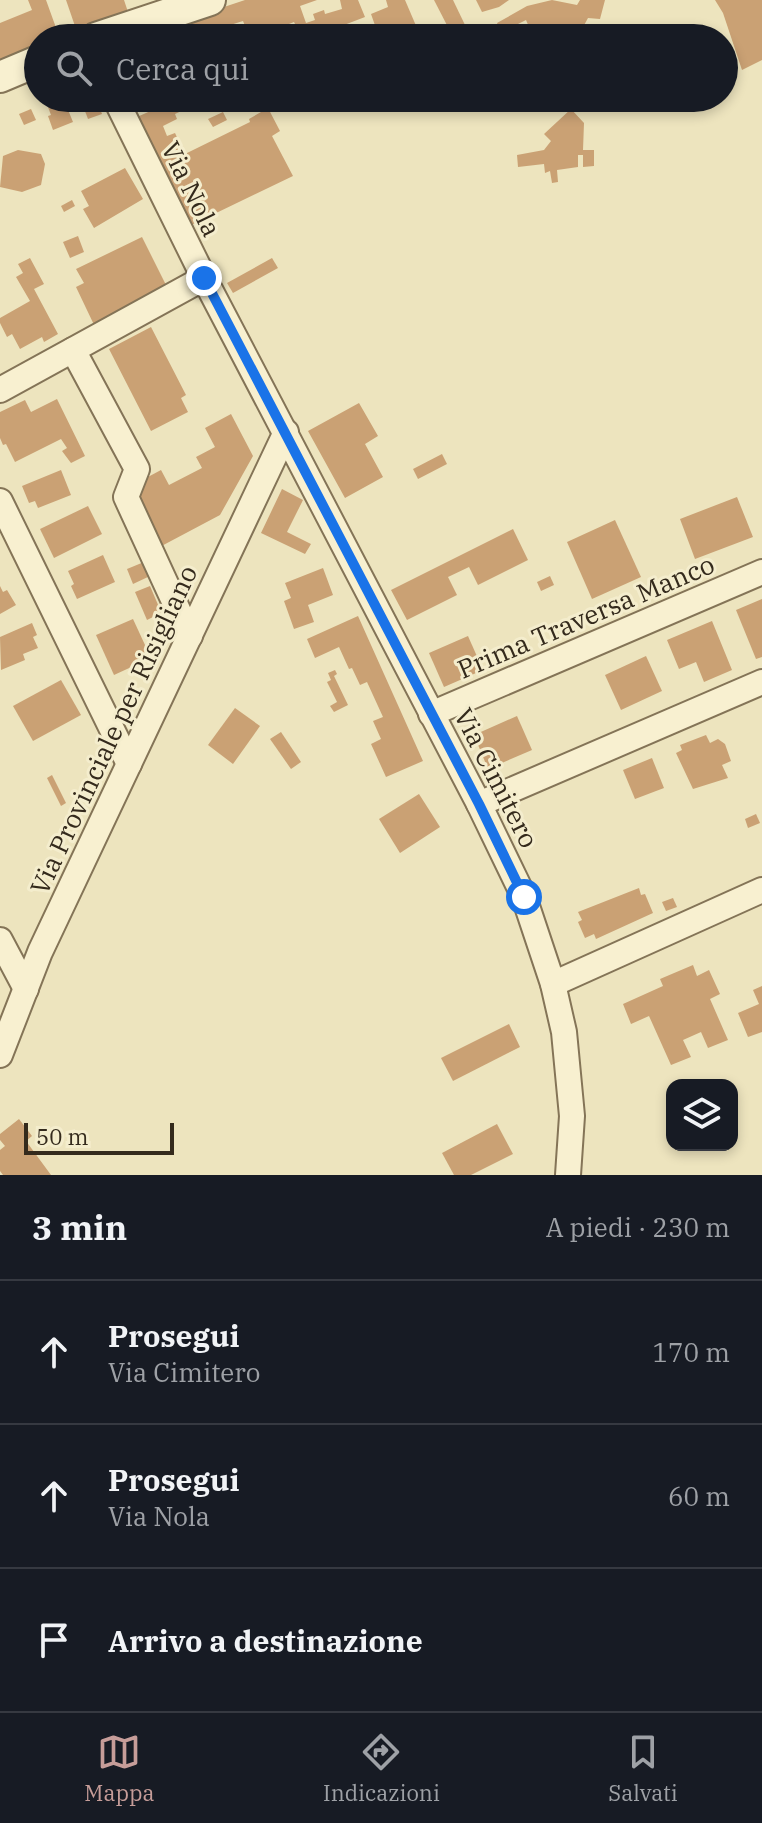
<!DOCTYPE html>
<html lang="it">
<head>
<meta charset="utf-8">
<style>
  :root { --surface:#171b24; --page:#20242c; --text:#f1f3f6; --muted:#9ea1a6; --line:#363941; --accent:#c69d99 }
  body { margin:0; font-family:"IBM Plex Serif",serif; background:var(--page); color:var(--text) }
  .controls { position:absolute; right:24px; bottom:24px; display:grid; overflow:hidden; border-radius:16px; box-shadow:0 4px 12px #0003 }
  .controls button { width:72px; height:72px; display:grid; place-items:center; padding:0; border:0; border-bottom:2px solid var(--line); background:var(--surface); color:var(--text); font:40px sans-serif }
  .scale { position:absolute; left:24px; bottom:20px; width:150px; box-sizing:border-box; padding-left:8px; border:4px solid #342a1c; border-top:0; font-size:22px; line-height:28px; white-space:nowrap; color:#342a1c; -webkit-text-stroke:6px #f4edcd; paint-order:stroke }
  .stop { position:absolute; width:24px; height:24px; margin:-18px; border:6px solid #1a73e8; border-radius:50%; background:#fff }
  .stop.end { background:#1a73e8; border-color:#fff; box-shadow:0 2px 8px #0008 }
  .list { margin:0; padding:0; list-style:none }
  h2 { display:flex; justify-content:space-between; align-items:center; height:104px; margin:0; padding:0 32px; font-size:34px }
  h2 small { font-size:26px; font-weight:400; color:var(--muted) }
  .list li { display:grid; grid-template-columns:52px 1fr auto; gap:24px; align-items:center; box-sizing:border-box; height:144px; padding:0 32px; border-top:2px solid var(--line) }
  .list b { display:block; font-size:30px; white-space:nowrap }
  .list p { margin:0; font-size:26px; white-space:nowrap; color:var(--muted) }
  .list em { font-size:26px; font-style:normal; color:var(--muted) }
  .icon { flex:none; width:44px; height:44px; fill:none; stroke:currentColor; stroke-width:2; stroke-linecap:round; stroke-linejoin:round }
  .map { position:relative; flex:none; width:762px; height:1175px; overflow:hidden }
  .search { position:absolute; background:var(--surface); box-shadow:0 4px 12px #0003; left:24px; right:24px; top:24px; height:88px; display:flex; align-items:center; gap:20px; box-sizing:border-box; padding:0 28px; border-radius:44px; color:var(--muted); font-size:30px }
  .sheet { height:536px; background:var(--surface) }
  nav { display:flex; justify-content:space-around; align-items:center; box-sizing:border-box; height:112px; border-top:2px solid var(--line); background:var(--surface); font-size:22px; color:var(--muted) }
  nav a { display:grid; justify-items:center; gap:4px }
  nav .on { color:var(--accent) }
  .map>svg:first-child { display:block }
  .building { fill:#caa174 }
  .lines { fill:none; stroke-linecap:round; stroke-linejoin:round }
  .minor-casing { stroke:#847457; stroke-width:28 }
  .tertiary-casing { stroke:#847457; stroke-width:34 }
  .minor { stroke:#f8f0d0; stroke-width:24 }
  .tertiary { stroke:#f8f0d0; stroke-width:30 }
  .route { stroke:#1a73e8; stroke-width:10 }
  .labels { text-anchor:middle; stroke-width:6; stroke-linejoin:round; paint-order:stroke }
  .street-label { font-size:26px; fill:#342a1c; stroke:#f4edcd }
</style>
</head>
<body>
<div class="map">
<svg width="762" height="1175" viewBox="0 0 762 1175">
  <rect width="100%" height="100%" fill="#ede4be"/>
  <g class="building">
    <path d="M28,0H46L59,36L38,38V44L0,60V23L32,10Z"/>
    <path d="M66,0H124L129,15L77,32Z"/>
    <path d="M245,0H317L300,6L306,23L315,20L313,14L324,10L325,14L342,9L340,0H358L365,17L331,30L334,38H302L294,22L279,28L283,38H250L243,21L189,38H131Z"/>
    <path d="M386,0H405L417,28L392,38H384L381,30L377,31L371,14L388,7Z"/>
    <path d="M434,0H453L465,25L451,33Z"/>
    <path d="M476,0H509L499,7L482,12Z"/>
    <path d="M552,0L577,5L580,0H605L600,19L588,18L577,38L560,34L556,38H540L534,24L529,27L526,20L518,24L524,38H503L497,23L527,6Z"/>
    <path d="M715,0H762V60L742,70L723,13Z"/>
    <path d="M80,98H96L102,114L88,119Z"/>
    <path d="M157,98H209L175,114L177,119L163,126L167,136L175,133L185,154L250,122L249,119L268,108L280,131L272,136L293,176L181,230L128,121L155,109L152,104L158,101Z"/>
    <path d="M64,100L73,122L53,130L48,116L51,115L48,107Z"/>
    <path d="M31,109L36,120L24,125L19,114Z"/>
    <path d="M571,109L584,123L583,150H594V166L583,167V155H578V167L557,170L558,182L552,183L550,171L545,173L544,164L518,167L517,155L544,150L551,141L544,134Z"/>
    <path d="M223,112L227,120L213,127L208,119Z"/>
    <path d="M18,150L41,154L45,164L41,185L22,192L0,187L3,156Z"/>
    <path d="M125,168L143,199L94,228L83,209L89,206L81,191Z"/>
    <path d="M72,200L75,206L64,212L61,206Z"/>
    <path d="M78,236L84,252L70,258L63,242Z"/>
    <path d="M142,237L170,293L96,329L76,287L84,283L76,269Z"/>
    <path d="M30,258L44,284L34,289L58,334L44,342L42,337L20,349L12,334L7,337L0,323V318L30,301L16,277L23,273L18,264Z"/>
    <path d="M272,258L278,268L233,293L227,283Z"/>
    <path d="M151,327L186,395L181,398L188,412L151,431L109,349Z"/>
    <path d="M57,399L85,456L71,463L62,451L67,448L61,439L15,462L6,444L3,445L0,438V412L25,400L31,412Z"/>
    <path d="M359,403L378,436L365,444L383,477L345,498L308,431Z"/>
    <path d="M231,414L253,456L220,515L154,550L131,486L161,470L169,485L202,468L196,457L215,447L205,428Z"/>
    <path d="M442,454L447,464L418,479L413,469Z"/>
    <path d="M61,470L71,495L38,508L35,501L29,503L22,486Z"/>
    <path d="M282,489L303,500L287,532L311,544L305,554L261,533Z"/>
    <path d="M737,497L753,537L695,559L680,519Z"/>
    <path d="M88,506L102,534L54,558L40,529Z"/>
    <path d="M615,520L641,577L592,599L567,542Z"/>
    <path d="M513,529L528,560L478,585L469,567L448,577L457,595L407,620L391,590Z"/>
    <path d="M103,555L115,582L77,599L71,586L74,584L68,571Z"/>
    <path d="M144,562L150,576L133,584L127,569Z"/>
    <path d="M323,568L333,595L308,605L314,622L294,629L284,601L291,598L285,583Z"/>
    <path d="M550,576L554,585L541,591L537,582Z"/>
    <path d="M0,586L3,592L7,590L16,605L0,614Z"/>
    <path d="M150,586L162,614L169,611L174,622L163,627L157,615L147,620L135,592Z"/>
    <path d="M762,599V657L756,659L736,610Z"/>
    <path d="M358,616L423,761L386,777L371,744L381,739L373,721L383,717L367,682L360,685L352,668L349,669L339,647L315,658L307,639Z"/>
    <path d="M133,619L151,658L114,675L96,635Z"/>
    <path d="M712,621L732,670L704,682L696,662L679,669L667,640Z"/>
    <path d="M32,623L37,635L33,637L38,648L23,654L25,660L1,670L0,637Z"/>
    <path d="M468,636L483,670L444,687L429,653Z"/>
    <path d="M646,656L662,691L621,710L605,675Z"/>
    <path d="M335,670L337,674L334,676L348,705L334,712L330,706L337,702L327,682L331,680L328,673Z"/>
    <path d="M61,680L81,715L33,741L13,706Z"/>
    <path d="M235,708L260,726L233,764L208,745Z"/>
    <path d="M517,716L532,750L488,769L474,735Z"/>
    <path d="M281,732L301,762L291,769L270,739Z"/>
    <path d="M706,735L710,743L718,739L725,744L731,761L722,765L728,778L693,789L676,753L682,750L680,745Z"/>
    <path d="M652,758L664,788L635,799L623,770Z"/>
    <path d="M52,775L66,803L61,806L47,778Z"/>
    <path d="M419,794L440,827L400,853L379,819Z"/>
    <path d="M756,814L760,823L748,828L745,819Z"/>
    <path d="M639,888L641,895L645,894L653,913L596,939L594,934L585,938L578,922L582,920L578,912Z"/>
    <path d="M673,898L677,907L666,911L662,902Z"/>
    <path d="M693,965L697,976L709,970L720,994L710,999L728,1040L708,1048L701,1032L683,1040L691,1057L671,1065L649,1016L631,1024L623,1004L663,986L660,979Z"/>
    <path d="M762,986V1032L748,1037L738,1013L759,1004L753,990Z"/>
    <path d="M509,1024L520,1047L453,1081L441,1058Z"/>
    <path d="M19,1119L32,1136L26,1141L51,1175H3L0,1171V1150L5,1146L0,1140V1134Z"/>
    <path d="M497,1124L513,1154L471,1175H454L442,1153Z"/>
  </g>
  <g class="lines">
    <g class="minor-casing">
      <g id="minor">
        <path d="M115,98L204,278L479,804L524,897L553,984L564,1032L572,1116L568,1175"/>
        <path d="M73,350L137,469L126,497L190,636"/>
        <path d="M0,390L204,278"/>
        <path d="M0,501L129,764"/>
        <path d="M431,714L762,572"/>
        <path d="M479,804L762,682"/>
        <path d="M0,940L26,989"/>
        <path d="M553,984L762,890"/>
        <path d="M0,1055L40,952L286,432"/>
      </g>
    </g>
    <g class="tertiary-casing">
      <g id="tertiary">
        <path d="M96,38L210,0"/>
        <path d="M0,77L38,61"/>
      </g>
    </g>
    <use href="#minor" class="minor"/>
    <use href="#tertiary" class="tertiary"/>
  </g>
  <g class="lines">
    <path class="route" d="M204,278L479,804L524,897"/>
  </g>
  <g class="labels">
    <g class="street-label">
      <text transform="translate(191 189) rotate(64)" y="9">Via Nola</text>
      <text transform="translate(586 617) rotate(-23)" y="9">Prima Traversa Manco</text>
      <text transform="translate(114 730) rotate(-65)" y="9">Via Provinciale per Risigliano</text>
      <text transform="translate(496 778) rotate(63)" y="9">Via Cimitero</text>
    </g>
  </g>
</svg>
<div class="controls">
<button><svg class="icon" aria-label="layers" viewBox="0 0 24 24"><path d="M12 4l9 5-9 5-9-5zM3 14l9 5 9-5"/></svg></button>
</div>
<div class="scale">50 m</div>
<div class="stop" style="left:524px;top:897px"></div>
<div class="stop end" style="left:204px;top:278px"></div>
<div class="search"><svg class="icon" aria-label="search" viewBox="0 0 24 24"><circle cx="10" cy="10" r="6"/><path d="M15 15l6 6"/></svg>Cerca qui</div>
</div>
<section class="sheet">
<h2>3 min<small>A piedi · 230 m</small></h2>
<ul class="list">
<li><svg class="icon" aria-label="ahead" viewBox="0 0 24 24"><path d="M12 20V5M6 11l6-6 6 6"/></svg><div><b>Prosegui</b><p>Via Cimitero</p></div><em>170 m</em></li>
<li><svg class="icon" aria-label="ahead" viewBox="0 0 24 24"><path d="M12 20V5M6 11l6-6 6 6"/></svg><div><b>Prosegui</b><p>Via Nola</p></div><em>60 m</em></li>
<li><svg class="icon" aria-label="arrive" viewBox="0 0 24 24"><path d="M6 21V4h12l-3 4 3 4H6"/></svg><div><b>Arrivo a destinazione</b></div></li>
</ul>
</section>
<nav>
<a class="on"><svg class="icon" aria-label="map" viewBox="0 0 24 24"><path d="M3 6l6-2 6 2 6-2v14l-6 2-6-2-6 2zM9 4v14M15 6v14"/></svg>Mappa</a>
<a><svg class="icon" aria-label="directions" viewBox="0 0 24 24"><path d="M12 3l9 9-9 9-9-9zM9 14v-3h6M13 9l2 2-2 2"/></svg>Indicazioni</a>
<a><svg class="icon" aria-label="saved" viewBox="0 0 24 24"><path d="M7 4h10v16l-5-4-5 4z"/></svg>Salvati</a>
</nav>
</body>
</html>
